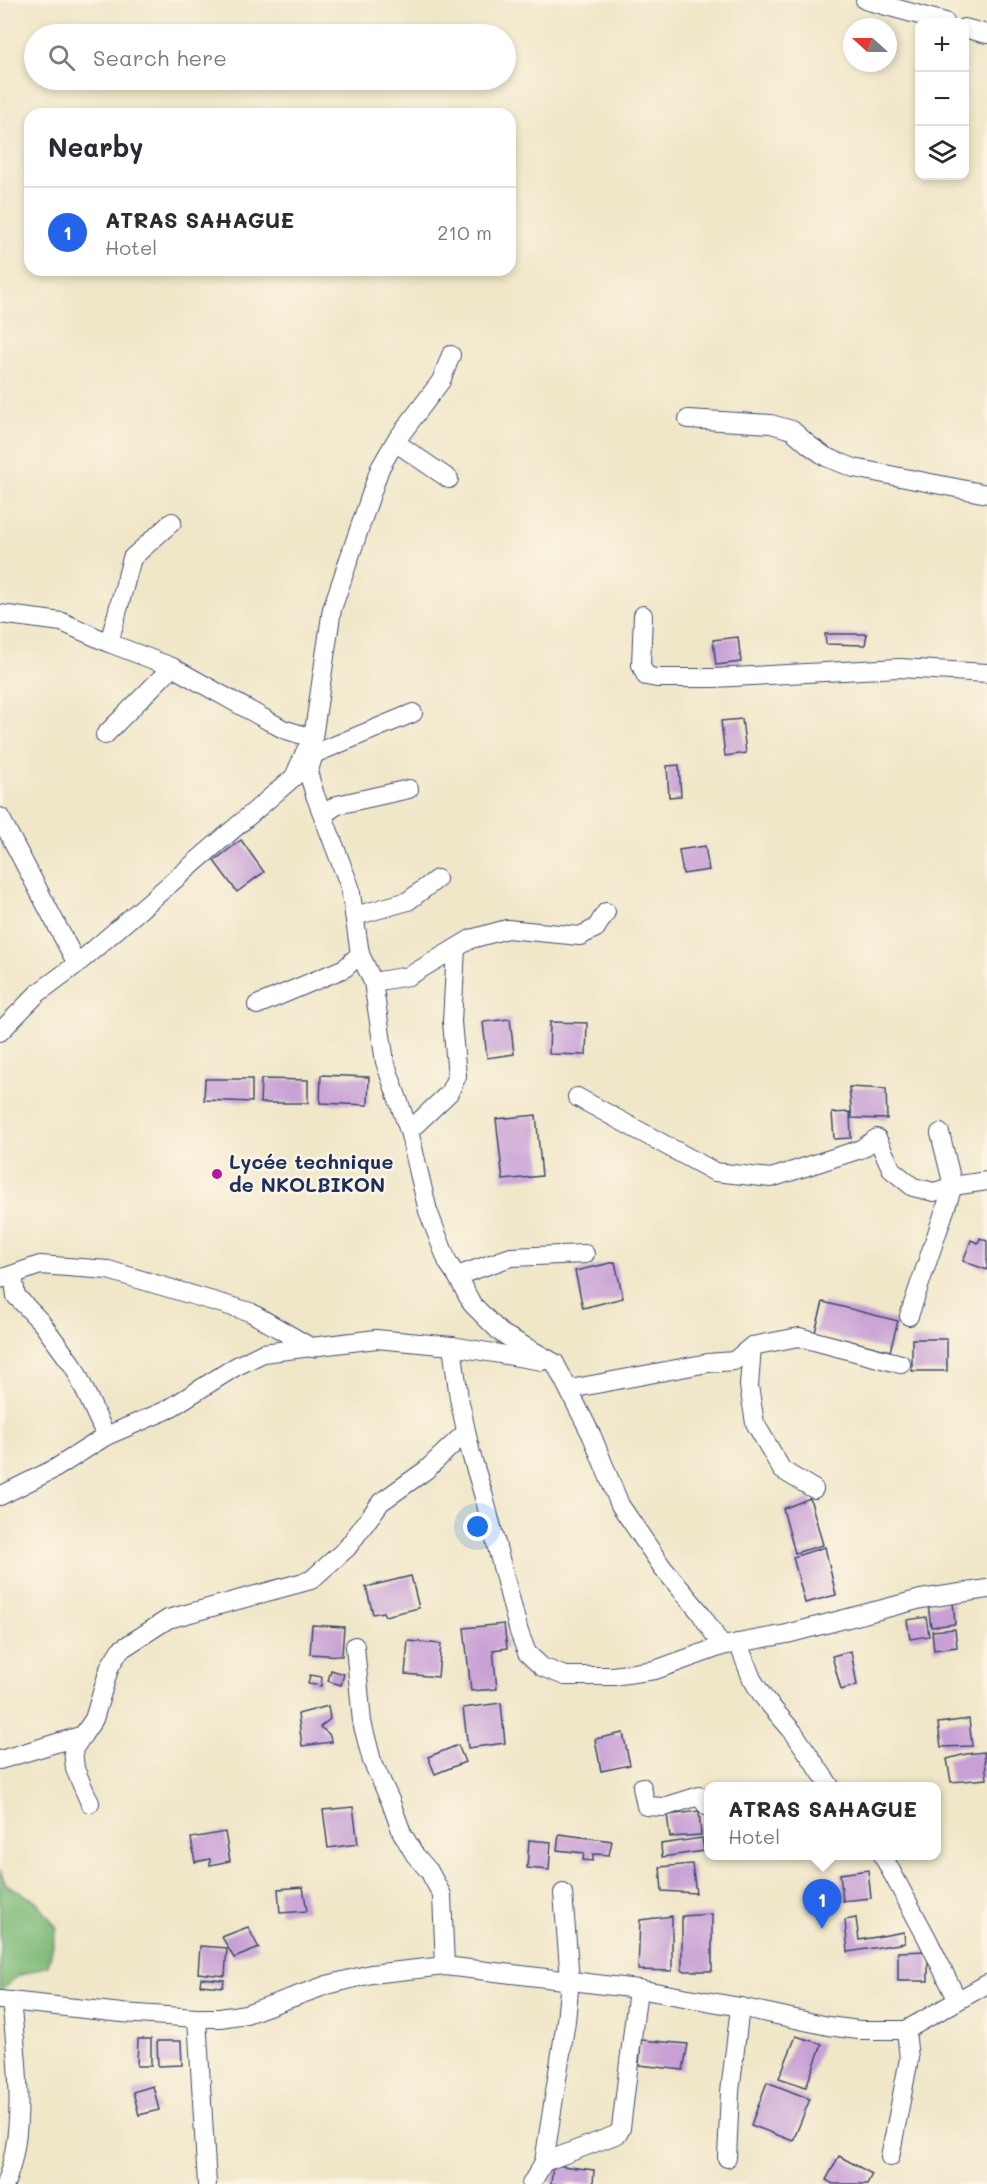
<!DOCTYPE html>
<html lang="en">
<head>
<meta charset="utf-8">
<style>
  :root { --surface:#fff; --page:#f7f7f7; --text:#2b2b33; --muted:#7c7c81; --line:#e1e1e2; --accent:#2563eb }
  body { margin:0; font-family:Mali,sans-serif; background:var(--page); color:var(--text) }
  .controls { position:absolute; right:18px; top:18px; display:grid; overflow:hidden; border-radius:12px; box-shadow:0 3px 9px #0003 }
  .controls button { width:54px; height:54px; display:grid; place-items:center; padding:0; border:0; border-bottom:2px solid var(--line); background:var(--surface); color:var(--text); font:30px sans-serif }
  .compass { position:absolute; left:843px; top:18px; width:54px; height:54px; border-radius:50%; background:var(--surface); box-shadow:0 3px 9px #0003; rotate:291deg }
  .you { position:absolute; left:478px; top:1527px; width:21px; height:21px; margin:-15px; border:4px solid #fff; border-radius:50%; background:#1a73e8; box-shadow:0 0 0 9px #1a73e833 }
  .badge { display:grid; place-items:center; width:39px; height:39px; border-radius:50%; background:var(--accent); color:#fff; font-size:20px; font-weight:700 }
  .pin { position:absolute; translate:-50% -50px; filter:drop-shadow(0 2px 3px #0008) }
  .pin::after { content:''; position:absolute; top:32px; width:21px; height:18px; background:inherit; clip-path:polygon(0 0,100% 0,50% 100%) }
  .popup { position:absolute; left:704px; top:1782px; width:237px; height:78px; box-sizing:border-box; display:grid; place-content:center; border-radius:12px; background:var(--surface); filter:drop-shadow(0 2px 4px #0005); font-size:20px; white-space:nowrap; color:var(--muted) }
  .popup b { font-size:22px; color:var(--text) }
  .popup::after { content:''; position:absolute; left:50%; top:100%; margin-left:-12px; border:12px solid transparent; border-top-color:var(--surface) }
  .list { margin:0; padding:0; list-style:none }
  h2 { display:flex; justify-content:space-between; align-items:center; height:78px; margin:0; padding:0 24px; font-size:26px }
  h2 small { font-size:20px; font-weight:400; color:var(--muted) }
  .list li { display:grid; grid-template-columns:39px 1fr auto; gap:18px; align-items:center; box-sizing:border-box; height:90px; padding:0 24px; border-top:2px solid var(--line) }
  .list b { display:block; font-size:22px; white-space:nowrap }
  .list p { margin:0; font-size:20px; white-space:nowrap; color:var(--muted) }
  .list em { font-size:20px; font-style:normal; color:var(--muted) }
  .icon { flex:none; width:33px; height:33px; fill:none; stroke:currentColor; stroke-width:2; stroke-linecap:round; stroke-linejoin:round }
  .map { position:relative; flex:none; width:987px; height:2184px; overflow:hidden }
  .search { position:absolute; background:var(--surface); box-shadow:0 3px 9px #0003; left:24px; top:24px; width:492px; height:66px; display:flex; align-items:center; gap:15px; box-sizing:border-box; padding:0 21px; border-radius:33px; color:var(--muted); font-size:22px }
  .panel { position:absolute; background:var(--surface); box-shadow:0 3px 9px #0003; left:24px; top:108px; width:492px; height:168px; border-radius:18px }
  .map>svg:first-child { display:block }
  .forest { fill:#80bb79; stroke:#4e756c; stroke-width:1.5 }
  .building { fill:#c8a0d5 }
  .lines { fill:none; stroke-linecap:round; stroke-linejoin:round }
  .street-casing { stroke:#3b4a6e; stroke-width:20 }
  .street { stroke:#fff; stroke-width:18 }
  .poi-dot { fill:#b5179e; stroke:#fcf5e5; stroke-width:2 }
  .labels { text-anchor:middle; stroke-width:5; stroke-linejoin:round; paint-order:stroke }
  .poi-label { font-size:20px; font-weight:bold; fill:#1b2f5e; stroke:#fcf5e5; text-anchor:start }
</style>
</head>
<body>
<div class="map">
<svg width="987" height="2184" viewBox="0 0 987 2184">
  <rect width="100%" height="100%" fill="#fcf5e5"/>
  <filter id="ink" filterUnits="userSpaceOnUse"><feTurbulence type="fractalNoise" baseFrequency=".0167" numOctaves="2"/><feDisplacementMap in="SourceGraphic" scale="12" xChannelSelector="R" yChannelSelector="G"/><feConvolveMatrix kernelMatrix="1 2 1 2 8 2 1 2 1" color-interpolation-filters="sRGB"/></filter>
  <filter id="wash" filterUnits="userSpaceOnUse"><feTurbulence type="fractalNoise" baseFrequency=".008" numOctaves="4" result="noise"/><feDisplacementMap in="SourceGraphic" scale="24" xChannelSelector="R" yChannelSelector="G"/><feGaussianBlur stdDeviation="1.35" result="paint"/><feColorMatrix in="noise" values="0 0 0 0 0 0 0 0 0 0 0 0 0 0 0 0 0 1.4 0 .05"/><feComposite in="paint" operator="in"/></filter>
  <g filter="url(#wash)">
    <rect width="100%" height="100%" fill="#f0e6c8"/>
    <path class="forest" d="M0,1871L6,1884L37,1902L57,1928L48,1966L18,1976L0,1991Z"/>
    <g id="blocks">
      <g class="building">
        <path d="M825,634H867L865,645L826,644Z"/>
        <path d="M738,637L741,662L716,665L713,640Z"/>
        <path d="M742,719L746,753L725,756L721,721Z"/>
        <path d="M679,765L681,796L669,797L667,766Z"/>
        <path d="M241,840L264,872L237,892L214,861Z"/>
        <path d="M705,846L709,870L683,874L679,850Z"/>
        <path d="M510,1019L514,1054L487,1058L483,1022Z"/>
        <path d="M550,1022L587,1023L586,1055L549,1054Z"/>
        <path d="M321,1075L369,1077L368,1105L320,1103Z"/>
        <path d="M205,1079H252V1102L204,1100Z"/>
        <path d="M261,1079L308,1080V1103H260Z"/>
        <path d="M849,1087L886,1089L887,1119L852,1118Z"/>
        <path d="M850,1112L851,1138L834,1139L832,1113Z"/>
        <path d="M536,1115L542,1176L503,1180L496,1119Z"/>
        <path d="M980,1238L987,1241V1270L963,1261L971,1240L978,1243Z"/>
        <path d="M615,1262L623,1298L583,1308L575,1271Z"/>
        <path d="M823,1302L898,1321L890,1351L815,1332Z"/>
        <rect x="912" y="1339" width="35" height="32"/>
        <path d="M810,1498L823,1545L795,1553L783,1509Z"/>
        <path d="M825,1547L836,1595L805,1603L793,1557Z"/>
        <path d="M411,1576L419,1608L385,1616L383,1612L373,1614L366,1587Z"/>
        <path d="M953,1602L955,1624L931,1627L928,1605Z"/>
        <path d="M926,1617L929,1636L910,1639L907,1620Z"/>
        <path d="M504,1624L507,1648L493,1650L497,1689L471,1691L464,1628Z"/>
        <path d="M312,1625L344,1627L342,1656L310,1654Z"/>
        <path d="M955,1629L957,1647L934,1650L932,1631Z"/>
        <path d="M408,1641L441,1644L438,1677L405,1674Z"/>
        <path d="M851,1651L857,1685L841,1690L832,1656Z"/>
        <path d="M331,1670L344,1674L341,1685L328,1681Z"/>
        <path d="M310,1675L322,1677L321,1686L308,1684Z"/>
        <path d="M501,1703L505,1743L468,1748L463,1708Z"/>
        <path d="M328,1706L330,1719L320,1727L329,1734L332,1742L302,1746L298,1714Z"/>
        <path d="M969,1719L972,1746L941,1747L938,1723Z"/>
        <path d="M623,1733L630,1765L601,1771L595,1739Z"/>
        <path d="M458,1745L465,1762L435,1774L428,1757Z"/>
        <path d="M984,1752L987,1779L951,1782L947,1759L966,1754Z"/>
        <path d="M353,1807L358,1844L328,1848L323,1810Z"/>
        <path d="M699,1811L701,1835L670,1837L667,1815Z"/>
        <path d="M225,1832L230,1861L210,1865V1859L195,1862L191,1838Z"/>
        <path d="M559,1834L612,1841L609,1855L593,1854V1861L583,1860L584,1853L557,1850Z"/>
        <path d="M702,1838L704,1851L662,1857L661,1844Z"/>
        <path d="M529,1840L551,1842L549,1870L527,1868Z"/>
        <path d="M692,1864L696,1893L662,1891L660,1867Z"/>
        <path d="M868,1870L871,1898L843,1901L840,1874Z"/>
        <path d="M303,1887L307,1911L280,1913L278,1889Z"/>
        <path d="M712,1914V1971H682V1916Z"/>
        <path d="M672,1916V1971L638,1970L640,1920Z"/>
        <path d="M856,1918L859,1940L904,1932L905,1943L848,1952L845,1920Z"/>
        <path d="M248,1927L259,1948L234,1958L222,1937Z"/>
        <path d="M200,1946L227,1948L225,1976L198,1973Z"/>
        <path d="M928,1951V1981H898V1952Z"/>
        <path d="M201,1978L224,1980L223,1987L200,1985Z"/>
        <path d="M796,2036L822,2044L806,2087L779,2078Z"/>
        <path d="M138,2039H151V2066H137Z"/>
        <path d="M641,2040L688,2044L683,2070L639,2065Z"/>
        <path d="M157,2041H181L182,2065L158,2066Z"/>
        <path d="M767,2082L810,2099L793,2141L751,2125Z"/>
        <path d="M153,2086L159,2110L139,2115L133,2092Z"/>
        <path d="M839,2156L872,2174L867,2184H833L826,2180Z"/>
        <path d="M553,2165L594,2170L593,2184H551Z"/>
      </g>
    </g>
  </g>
  <g filter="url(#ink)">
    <use href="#blocks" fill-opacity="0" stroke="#3b4a6e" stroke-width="1.5"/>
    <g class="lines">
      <g class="street-casing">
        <g id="street">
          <path d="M865,0L945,22"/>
          <path d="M964,28L987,34"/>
          <path d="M451,355L441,381L395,442L380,468L332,609L308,772L315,795L350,887L360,954L373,982L385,1062L409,1131L428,1211L448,1263L457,1276L472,1304L501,1333L555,1363L592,1436L620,1505L663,1568L699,1611L722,1646"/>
          <path d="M688,419L771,424L792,430L809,445L826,457L854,468L987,494"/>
          <path d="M395,442L449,479"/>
          <path d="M0,614L62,622L109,643L172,667L283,729L312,738"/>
          <path d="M643,615L641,665L646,676L657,678H714L899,668L987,673"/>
          <path d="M109,643L132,558L172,522"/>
          <path d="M105,735L172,667"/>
          <path d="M310,767L314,754L413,713"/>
          <path d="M323,815L337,805L409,789"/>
          <path d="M0,817L77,964"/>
          <path d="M355,916L408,901L437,879"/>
          <path d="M373,982L409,976L456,948"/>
          <path d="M257,1005L345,968L360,954"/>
          <path d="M0,1032L38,993L77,964L294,777L306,750"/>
          <path d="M577,1097L715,1172L771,1178L861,1149L877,1138L892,1170L913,1187L934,1192L953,1186L987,1181"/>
          <path d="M409,1131L449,1093L457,1076L452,1022L456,948L471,939L507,929L580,936L596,928L606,912"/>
          <path d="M13,1275L16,1296L41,1322L74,1367L106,1436"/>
          <path d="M457,1276L511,1257L585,1254"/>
          <path d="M0,1279L40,1265L108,1270L250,1312L312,1348"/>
          <path d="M909,1316L953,1186L940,1133"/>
          <path d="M452,1346L459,1398L471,1454L484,1497L519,1632L527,1653L542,1667L565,1676H613L655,1670L722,1646L787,1634L921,1599L987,1589"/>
          <path d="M752,1346L749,1386L755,1423L782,1470L814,1489"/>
          <path d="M570,1389L708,1363L734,1361L752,1346L799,1337L901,1364"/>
          <path d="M0,1496L56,1468L106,1436L167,1410L235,1367L263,1353L376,1339L452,1346L542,1361"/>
          <path d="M738,1643L752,1679L764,1698L794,1733L830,1786"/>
          <path d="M355,1646L362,1722L372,1761L390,1800L402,1833L415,1855L429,1871L442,1895L445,1966"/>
          <path d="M83,1735L73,1750L75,1769L90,1803"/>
          <path d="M0,1760L83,1735L94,1719L110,1666L120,1650L168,1619L311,1580L347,1548L381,1502L426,1470L466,1432"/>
          <path d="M642,1787L646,1806L664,1807L699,1796L708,1807"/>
          <path d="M883,1856L927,1938L957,1999"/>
          <path d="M0,2000L122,2013L197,2018H220L246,2014L327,1985L371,1974L445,1966L638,1989L740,2007L828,2026L859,2030H906L987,1984"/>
          <path d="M197,2018L207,2184"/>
          <path d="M890,2157L909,2059L906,2030"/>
          <path d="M727,2158L730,2092L740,2007"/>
          <path d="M544,2162L618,2134L621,2128L638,1989"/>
          <path d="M5,2184C27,2129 17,2059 11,2001"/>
          <path d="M531,2184L544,2162L566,2021L570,1980L563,1893"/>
        </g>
      </g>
      <use href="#street" class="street"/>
    </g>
  </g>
  <circle class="poi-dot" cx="217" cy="1174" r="6"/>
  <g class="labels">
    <g class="poi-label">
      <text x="229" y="1169">Lycée technique<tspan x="229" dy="23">de NKOLBIKON</tspan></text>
    </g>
  </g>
</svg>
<div class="controls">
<button>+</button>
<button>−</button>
<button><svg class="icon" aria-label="layers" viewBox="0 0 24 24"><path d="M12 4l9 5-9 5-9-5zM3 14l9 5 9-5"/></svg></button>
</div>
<svg class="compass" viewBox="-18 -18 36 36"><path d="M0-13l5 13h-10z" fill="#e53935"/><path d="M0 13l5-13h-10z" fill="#7c7c81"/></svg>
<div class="you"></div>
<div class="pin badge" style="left:822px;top:1929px">1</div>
<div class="popup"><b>ATRAS SAHAGUE</b>Hotel</div>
<div class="search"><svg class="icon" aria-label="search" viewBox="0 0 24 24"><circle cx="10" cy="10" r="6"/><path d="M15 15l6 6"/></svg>Search here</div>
<section class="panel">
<h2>Nearby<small></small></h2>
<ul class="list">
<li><span class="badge">1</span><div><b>ATRAS SAHAGUE</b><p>Hotel</p></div><em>210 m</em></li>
</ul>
</section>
</div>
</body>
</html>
